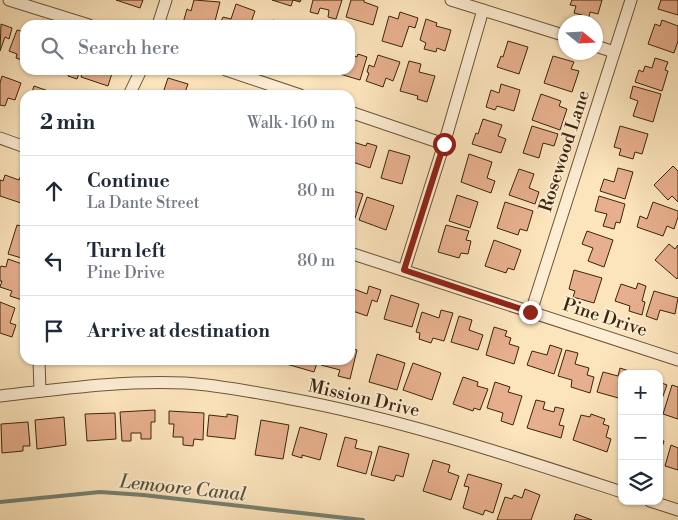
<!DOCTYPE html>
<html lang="en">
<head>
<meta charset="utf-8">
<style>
  :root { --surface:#fff; --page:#f2f2f3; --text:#1f2937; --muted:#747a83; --line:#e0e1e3 }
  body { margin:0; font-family:"Libre Bodoni",serif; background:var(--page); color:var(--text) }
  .controls { position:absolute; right:15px; bottom:15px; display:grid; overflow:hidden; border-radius:10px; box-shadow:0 1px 4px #0004 }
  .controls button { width:45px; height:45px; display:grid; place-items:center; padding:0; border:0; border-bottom:1px solid var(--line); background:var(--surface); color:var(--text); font:25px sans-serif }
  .compass { position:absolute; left:558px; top:15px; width:45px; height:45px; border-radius:50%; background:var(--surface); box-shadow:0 1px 4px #0004; rotate:108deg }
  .stop { position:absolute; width:15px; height:15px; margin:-11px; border:4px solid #8f2418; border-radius:50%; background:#fff }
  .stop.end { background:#8f2418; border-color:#fff; box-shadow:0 1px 5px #0008 }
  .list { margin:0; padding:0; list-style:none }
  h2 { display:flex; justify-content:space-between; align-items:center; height:65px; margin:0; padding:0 20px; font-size:21px }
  h2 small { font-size:16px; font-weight:400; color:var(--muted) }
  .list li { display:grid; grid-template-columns:32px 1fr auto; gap:15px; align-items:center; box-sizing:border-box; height:70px; padding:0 20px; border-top:1px solid var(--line) }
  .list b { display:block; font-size:19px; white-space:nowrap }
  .list p { margin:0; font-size:16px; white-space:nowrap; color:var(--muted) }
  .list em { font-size:16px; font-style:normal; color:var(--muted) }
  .icon { flex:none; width:28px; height:28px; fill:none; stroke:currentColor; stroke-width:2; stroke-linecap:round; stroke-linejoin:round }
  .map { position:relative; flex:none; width:678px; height:520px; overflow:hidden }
  .search { position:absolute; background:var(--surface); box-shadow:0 1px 4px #0004; left:20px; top:20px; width:335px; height:55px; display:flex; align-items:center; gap:12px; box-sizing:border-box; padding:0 18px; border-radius:15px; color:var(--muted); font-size:19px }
  .panel { position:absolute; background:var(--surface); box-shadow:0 1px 4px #0004; left:20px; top:90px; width:335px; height:275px; border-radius:15px }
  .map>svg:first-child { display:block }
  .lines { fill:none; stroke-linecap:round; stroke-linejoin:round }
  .stream { stroke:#778171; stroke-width:4 }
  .building { fill:#e7af8d; stroke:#3a260c }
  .street-casing { stroke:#6a5638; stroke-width:13 }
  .street { stroke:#fdedd3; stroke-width:11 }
  .route { stroke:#8f2418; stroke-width:6 }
  .labels { text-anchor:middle; stroke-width:4; stroke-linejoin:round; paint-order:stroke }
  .street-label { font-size:18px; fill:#3a260c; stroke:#fdedd3 }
  .water-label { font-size:19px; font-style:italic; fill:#58543e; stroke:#fdedd3 }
</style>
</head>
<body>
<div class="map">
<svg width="678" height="520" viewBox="0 0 678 520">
  <rect width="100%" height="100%" fill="#fce4bc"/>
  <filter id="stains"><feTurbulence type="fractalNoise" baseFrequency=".004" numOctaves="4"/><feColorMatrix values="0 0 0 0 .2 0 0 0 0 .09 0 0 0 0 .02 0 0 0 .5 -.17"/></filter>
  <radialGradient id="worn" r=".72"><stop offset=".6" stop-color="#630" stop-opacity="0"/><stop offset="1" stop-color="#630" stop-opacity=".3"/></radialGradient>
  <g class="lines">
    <path class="stream" d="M0,502L100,492L143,495L363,520"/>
  </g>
  <g class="building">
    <path d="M116,0H143L140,8Z"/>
    <path d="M194,0L220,2L214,25H192L183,23L187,9L191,11Z"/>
    <path d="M272,0H301L300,2L293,0L291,6Z"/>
    <path d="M313,0H342L336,19L328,17L329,10L320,8L318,14L310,12Z"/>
    <path d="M351,0H364V2L378,7L373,25L346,17Z"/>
    <path d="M572,0H602L598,14L590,12L589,17L574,13L576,6L570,5Z"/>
    <path d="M661,0H678V15L658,9Z"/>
    <path d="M236,4L255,11L250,25L220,24L223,17L231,19Z"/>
    <path d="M400,12L418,18L415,28L409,26L402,47L382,41L389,16L398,19Z"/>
    <path d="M426,19L437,23L436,26L451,30L445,51L437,48L436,52L424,49L426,43L420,40Z"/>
    <path d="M273,20L288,25H271Z"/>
    <path d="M662,20L678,26V41L674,53L648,44L655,24L660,26Z"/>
    <path d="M1,24L12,28L9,39L5,37L0,51Z"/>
    <path d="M17,30L25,32V61L16,58L17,54L9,51Z"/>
    <path d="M508,41L528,47L519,74L497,67L501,56L503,57Z"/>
    <path d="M350,54L357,57L358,54L367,57L360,80L333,72L334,70H350Z"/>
    <path d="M378,55L400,62L393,81L386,78L383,87L366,81L369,73L367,72L369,65L374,67Z"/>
    <path d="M553,56L574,62L571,69L579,71L572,92L544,83Z"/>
    <path d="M655,58L668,62L665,70L668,71L662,91L635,82L639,70L643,72L645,66L652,68Z"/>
    <path d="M409,61L421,64L419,72L435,76L427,102L417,99L418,96L400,91Z"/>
    <path d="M70,70H80L77,79L68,76Z"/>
    <path d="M83,70H113L108,86L81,77Z"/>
    <path d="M2,76L21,83L15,100L8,98L5,106L0,105V83Z"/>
    <path d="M168,78L188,84L184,95H159L160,92L163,93Z"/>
    <path d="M501,84L520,90L514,111L497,106L495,110L486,107L491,90L499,93Z"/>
    <path d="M34,86L54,93V95H31Z"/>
    <path d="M633,86L661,94L653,122L633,116L638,101L630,98Z"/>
    <path d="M541,94L561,101L559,106L567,109L560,130L532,120Z"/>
    <path d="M483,119L502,125L498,136L506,139L501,153L472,144L476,133L478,134Z"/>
    <path d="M532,126L558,134L554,146L543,143L539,158L523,153Z"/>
    <path d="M620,126L648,134L642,154L635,152L633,159L619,155L621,149L614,147Z"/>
    <path d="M350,141L366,146L367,143L377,146L370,168L350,161Z"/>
    <path d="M389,150L410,156L402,184L381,178Z"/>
    <path d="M469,154L492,162L487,178L495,181L491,193L461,182Z"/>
    <path d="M673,166L678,171V202L672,196L668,200L654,185Z"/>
    <path d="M618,168L633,172L625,199L600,191L604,179L614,182Z"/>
    <path d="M519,169L534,174L529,188L539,192L535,204L509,195Z"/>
    <path d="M22,173L25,174L24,204L0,196V180L3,181L5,175L19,180Z"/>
    <path d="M350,190L363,194L354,221L350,220Z"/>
    <path d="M457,195L478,202L470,228L449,221Z"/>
    <path d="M599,196L625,204L620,223L616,222L614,229L603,226L607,214L595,211Z"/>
    <path d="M367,197L394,206L386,230L359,220Z"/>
    <path d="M505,202L533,211L527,231L520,229L518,235L497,228Z"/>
    <path d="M653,202L678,211V217L674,229L667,226L663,236L637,227L640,216L647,219Z"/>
    <path d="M17,225L25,227V259L8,254Z"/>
    <path d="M446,225L469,231L466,240L471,241L468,254L461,253L459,258L438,252Z"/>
    <path d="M587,231L613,240L604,267L588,261L593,248L582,244Z"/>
    <path d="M494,240L521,250L514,270L508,268L506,273L485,266Z"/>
    <path d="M669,244L675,249L678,245V277L677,279L655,260Z"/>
    <path d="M8,259L25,265V291L22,300L10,296L12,291L0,287L2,281H0V268L1,266L6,267Z"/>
    <path d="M574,270L602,278L594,303L573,297L575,291L569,289Z"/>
    <path d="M638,283L646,286L642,301L645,302L642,315L629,311L630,306L615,301L621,284L636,289Z"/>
    <path d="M369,286L381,290L377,302L372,300L367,316L350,310V302L354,289L367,294Z"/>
    <path d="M654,291L678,298L675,314L660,310L657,320L646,316Z"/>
    <path d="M391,295L419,304L412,327L384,319Z"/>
    <path d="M0,302L15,308L10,323L16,325L12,337L0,333Z"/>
    <path d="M441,310L453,313L444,341L433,338L431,343L419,339L420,333L416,332L422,312L439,318Z"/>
    <path d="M459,316L472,320L469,330L483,335L478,350L451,342Z"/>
    <path d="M494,327L507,331L505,336L511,338L509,344L519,347L514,364L486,355Z"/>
    <path d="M550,345L562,349L554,374L527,365L532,351L547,355Z"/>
    <path d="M350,348L357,350L350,379L338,376L340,370L321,365L322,360H350Z"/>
    <path d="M566,350L578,353L575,364L589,368L587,375L594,377L590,393L571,387L572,380L558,376Z"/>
    <path d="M377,354L405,363L397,390L369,382Z"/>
    <path d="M284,360H318L314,372L283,363Z"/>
    <path d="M413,363L441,373L432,400L403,390Z"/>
    <path d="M620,368L632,372V374H622V399L597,392L603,372L618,376Z"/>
    <path d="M463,377L478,382L477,386L488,389L480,410L474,408L473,411L453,404Z"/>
    <path d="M495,382L510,387L508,392L522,396L513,425L501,421L503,413L487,408Z"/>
    <path d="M659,382L667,385L659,407Z"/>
    <path d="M672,385L678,387V419L663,414Z"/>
    <path d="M536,400L545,402L543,409L554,412L555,407L564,409L559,425L564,426L561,438L527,428Z"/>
    <path d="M155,410V422H151V439H141V433H131V441H122L120,412Z"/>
    <path d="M169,411L204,413L203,440L194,439L193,446L183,445V437H173L174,424H169Z"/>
    <path d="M115,413L116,439L87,441L85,414Z"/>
    <path d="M227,414L238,416L235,439L207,436L209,415L227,417Z"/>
    <path d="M591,414L605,419L603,424L609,426L606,437L611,439L607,452L573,440L581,415L590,417Z"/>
    <path d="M64,417L66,445L37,449L35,420Z"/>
    <path d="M261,420L289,425L283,459L255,455Z"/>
    <path d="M28,422L30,446H23V451L2,453L1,424Z"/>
    <path d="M300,427L327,434L320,460L302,455V458L292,455Z"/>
    <path d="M345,437L357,440L355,448L372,452L366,474L337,466Z"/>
    <path d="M659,439L664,441L659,457Z"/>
    <path d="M671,445L678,448V470L665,466Z"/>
    <path d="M379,446L409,454L403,477L396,475L394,481L371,475Z"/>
    <path d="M433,460L450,465L448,472L459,476L451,500L423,491Z"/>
    <path d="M468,474L502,484L493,513L485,510L483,515L463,508L469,487L464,486Z"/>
    <path d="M525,489L540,495L531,520H497L505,497L512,499L514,495L522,498Z"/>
    <path d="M576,514L592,520H574Z"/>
  </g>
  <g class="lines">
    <g class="street-casing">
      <g id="street">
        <path d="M9,0L89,25"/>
        <path d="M451,0L566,36"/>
        <path d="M158,25L166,0"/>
        <path d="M596,46L614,52"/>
        <path d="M226,70L300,95"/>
        <path d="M129,95L141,70"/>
        <path d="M350,112L444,144"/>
        <path d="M0,138L25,147"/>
        <path d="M350,253L678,360"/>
        <path d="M404,270L444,144L483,10"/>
        <path d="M531,312L631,0"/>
        <path d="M39,360L40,391"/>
        <path d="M0,396C61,389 123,380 185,383C219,385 253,392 286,398C401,419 511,456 622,492"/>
        <path d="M650,501L678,510"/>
      </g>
    </g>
    <use href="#street" class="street"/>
  </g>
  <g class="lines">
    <path class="route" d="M444,144L404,270L530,312"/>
  </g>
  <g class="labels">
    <g class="street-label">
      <text transform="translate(564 151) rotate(-72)" y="6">Rosewood Lane</text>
      <text transform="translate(605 317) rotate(18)" y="6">Pine Drive</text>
      <text transform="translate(364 398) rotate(13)" y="6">Mission Drive</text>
    </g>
    <g class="water-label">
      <text transform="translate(183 487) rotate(6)" y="7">Lemoore Canal</text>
    </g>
  </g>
  <rect width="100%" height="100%" filter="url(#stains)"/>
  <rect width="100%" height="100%" fill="url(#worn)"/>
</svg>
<div class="controls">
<button>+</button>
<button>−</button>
<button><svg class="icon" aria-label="layers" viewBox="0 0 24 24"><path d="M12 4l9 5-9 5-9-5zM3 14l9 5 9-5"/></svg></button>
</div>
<svg class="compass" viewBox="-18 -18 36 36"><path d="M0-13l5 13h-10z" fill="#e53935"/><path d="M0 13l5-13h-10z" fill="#747a83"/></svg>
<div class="stop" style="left:444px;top:144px"></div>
<div class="stop end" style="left:530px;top:312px"></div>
<div class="search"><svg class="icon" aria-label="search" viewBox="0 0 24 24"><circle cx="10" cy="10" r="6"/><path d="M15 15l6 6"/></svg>Search here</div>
<section class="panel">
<h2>2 min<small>Walk · 160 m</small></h2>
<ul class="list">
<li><svg class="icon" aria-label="ahead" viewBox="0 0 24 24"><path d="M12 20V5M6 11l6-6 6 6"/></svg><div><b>Continue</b><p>La Dante Street</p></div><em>80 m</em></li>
<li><svg class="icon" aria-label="left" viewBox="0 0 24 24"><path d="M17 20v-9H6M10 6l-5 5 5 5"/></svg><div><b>Turn left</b><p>Pine Drive</p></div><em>80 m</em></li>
<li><svg class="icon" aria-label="arrive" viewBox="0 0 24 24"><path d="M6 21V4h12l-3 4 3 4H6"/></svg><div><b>Arrive at destination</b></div></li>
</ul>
</section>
</div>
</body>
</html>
